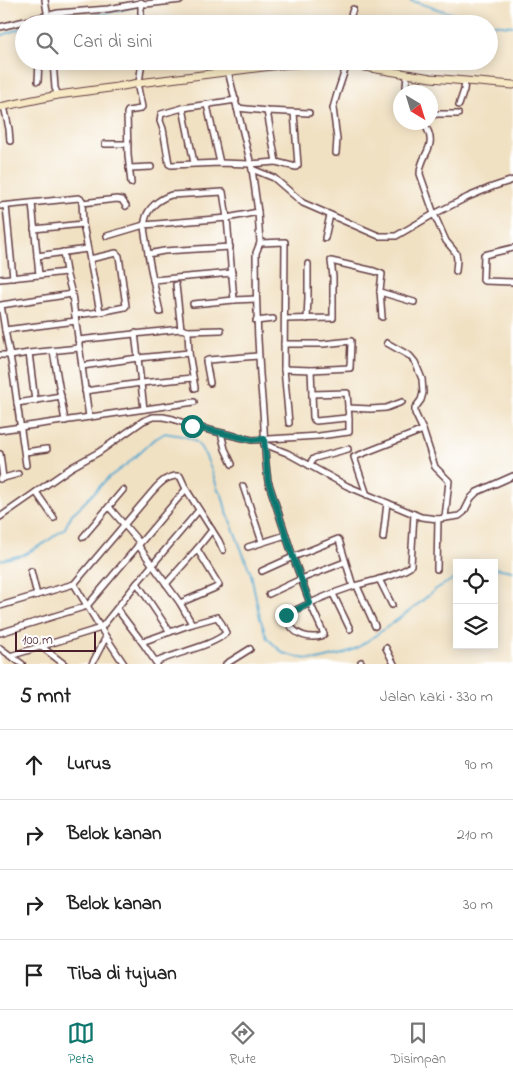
<!DOCTYPE html>
<html lang="id">
<head>
<meta charset="utf-8">
<style>
  :root { --surface:#fff; --page:#f6f6f6; --text:#222; --muted:#767676; --line:#e0e0e0; --accent:#0f766e }
  body { margin:0; font-family:"Indie Flower",sans-serif; background:var(--page); color:var(--text) }
  .controls { position:absolute; right:15px; bottom:15px; display:grid; overflow:hidden; border-radius:0px; box-shadow:0 2px 12px #0003 }
  .controls button { width:45px; height:45px; display:grid; place-items:center; padding:0; border:0; border-bottom:1px solid var(--line); background:var(--surface); color:var(--text); font:25px sans-serif }
  .compass { position:absolute; left:393px; top:85px; width:45px; height:45px; border-radius:50%; background:var(--surface); box-shadow:0 2px 12px #0003; rotate:142deg }
  .scale { position:absolute; left:15px; bottom:12px; width:81px; box-sizing:border-box; padding-left:5px; border:2px solid #4a1f2b; border-top:0; font-size:14px; line-height:18px; white-space:nowrap; color:#4a1f2b; -webkit-text-stroke:4px #fff; paint-order:stroke }
  .stop { position:absolute; width:15px; height:15px; margin:-11px; border:4px solid #0f766e; border-radius:50%; background:#fff }
  .stop.end { background:#0f766e; border-color:#fff; box-shadow:0 1px 5px #0008 }
  .list { margin:0; padding:0; list-style:none }
  h2 { display:flex; justify-content:space-between; align-items:center; height:65px; margin:0; padding:0 20px; font-size:21px }
  h2 small { font-size:16px; font-weight:400; color:var(--muted) }
  .list li { display:grid; grid-template-columns:32px 1fr auto; gap:15px; align-items:center; box-sizing:border-box; height:70px; padding:0 20px; border-top:1px solid var(--line) }
  .list b { display:block; font-size:19px; white-space:nowrap }
  .list em { font-size:16px; font-style:normal; color:var(--muted) }
  .icon { flex:none; width:28px; height:28px; fill:none; stroke:currentColor; stroke-width:2; stroke-linecap:round; stroke-linejoin:round }
  .map { position:relative; flex:none; width:513px; height:664px; overflow:hidden }
  .search { position:absolute; background:var(--surface); box-shadow:0 2px 12px #0003; left:15px; right:15px; top:15px; height:55px; display:flex; align-items:center; gap:12px; box-sizing:border-box; padding:0 18px; border-radius:28px; color:var(--muted); font-size:19px }
  .sheet { height:345px; background:var(--surface) }
  nav { display:flex; justify-content:space-around; align-items:center; box-sizing:border-box; height:70px; border-top:1px solid var(--line); background:var(--surface); font-size:14px; color:var(--muted) }
  nav a { display:grid; justify-items:center; gap:2px }
  nav .on { color:var(--accent) }
  .map>svg:first-child { display:block }
  .lines { fill:none; stroke-linecap:round; stroke-linejoin:round }
  .stream { stroke:#53a8cf; stroke-width:2 }
  .street-casing { stroke:#633c42; stroke-width:8 }
  .secondary-casing { stroke:#633c42; stroke-width:9 }
  .street { stroke:#fff; stroke-width:5 }
  .secondary { stroke:#f7e9c3; stroke-width:7 }
  .route { stroke:#0f766e; stroke-width:6 }
</style>
</head>
<body>
<div class="map">
<svg width="513" height="664" viewBox="0 0 513 664">
  <rect width="100%" height="100%" fill="#fff"/>
  <filter id="ink" filterUnits="userSpaceOnUse"><feTurbulence type="fractalNoise" baseFrequency=".02" numOctaves="2"/><feDisplacementMap in="SourceGraphic" scale="10" xChannelSelector="R" yChannelSelector="G"/><feConvolveMatrix kernelMatrix="1 2 1 2 8 2 1 2 1" color-interpolation-filters="sRGB"/></filter>
  <filter id="wash" filterUnits="userSpaceOnUse"><feTurbulence type="fractalNoise" baseFrequency=".0096" numOctaves="4" result="noise"/><feDisplacementMap in="SourceGraphic" scale="20" xChannelSelector="R" yChannelSelector="G"/><feGaussianBlur stdDeviation="1.12" result="paint"/><feColorMatrix in="noise" values="0 0 0 0 0 0 0 0 0 0 0 0 0 0 0 0 0 1.4 0 .05"/><feComposite in="paint" operator="in"/></filter>
  <g filter="url(#wash)">
    <rect width="100%" height="100%" fill="#f1e1c3"/>
    <g class="lines">
      <g class="stream">
        <path d="M409,0L466,18L476,22L484,24"/>
        <path d="M33,24L69,18L103,14L134,7"/>
        <path d="M489,24L513,26"/>
        <path d="M0,36L24,27"/>
        <path d="M0,560L23,555L45,543L65,528L72,514L81,506L108,478L127,464L152,441L165,433C174,435 185,435 193,440C206,448 213,475 218,490L222,495L226,510L251,574L260,618L267,638L283,653L301,658L317,660L343,654L357,648L376,635L411,610L436,589L457,577"/>
        <path d="M494,568L513,571"/>
      </g>
    </g>
  </g>
  <g filter="url(#ink)">
    <g class="lines">
      <g class="street-casing">
        <g id="street">
          <path d="M45,0L49,24"/>
          <path d="M141,2V24"/>
          <path d="M348,24L353,9"/>
          <path d="M0,27L58,13L108,9L141,3L146,4L181,0"/>
          <path d="M53,61L55,88L58,95"/>
          <path d="M228,71L252,169L258,212L260,243L256,253C256,306 258,358 263,411C265,435 264,457 268,481L293,557L310,603L324,634C320,637 318,637 313,637C299,637 290,629 286,616V615C307,604 329,594 351,587C370,581 392,578 410,567L411,565L414,514"/>
          <path d="M407,74L406,87L407,92"/>
          <path d="M38,81L39,61"/>
          <path d="M139,83L142,61"/>
          <path d="M236,100L183,108L161,114L160,121L163,129L169,164L171,165L220,163L250,164L276,162L267,111"/>
          <path d="M207,105L220,163"/>
          <path d="M459,105L464,90L465,81"/>
          <path d="M4,106L9,129L10,141"/>
          <path d="M183,108L194,163"/>
          <path d="M237,108L267,111L309,113"/>
          <path d="M430,116L437,114H458"/>
          <path d="M423,122C441,148 420,152 420,174L434,214L446,241L456,253L457,260L456,271"/>
          <path d="M105,144H128"/>
          <path d="M336,153L337,139L333,108L337,94L347,64"/>
          <path d="M276,162L296,167L298,165L294,113"/>
          <path d="M129,168L151,167"/>
          <path d="M252,169L274,178L303,203L379,236H396L434,214L468,197L492,187L513,180"/>
          <path d="M131,183L128,155L127,113L128,111L140,109L142,107L137,83"/>
          <path d="M82,203L117,199L122,200L126,206"/>
          <path d="M0,206L79,198L82,200L83,224L100,312L75,315"/>
          <path d="M6,206L13,278"/>
          <path d="M34,229L83,224"/>
          <path d="M107,236L144,225L227,218L258,212"/>
          <path d="M325,238L330,215"/>
          <path d="M260,243L285,242L284,369L289,423"/>
          <path d="M513,248L484,255L483,280L484,281L513,282"/>
          <path d="M63,252L66,272L72,294L89,417"/>
          <path d="M148,254L164,251L230,247"/>
          <path d="M37,256L87,249"/>
          <path d="M90,259L116,253L119,256L126,306L125,307L100,312"/>
          <path d="M39,275L66,272"/>
          <path d="M0,279L39,275L32,203"/>
          <path d="M153,280L232,273"/>
          <path d="M176,285L181,329"/>
          <path d="M380,292L414,302"/>
          <path d="M193,304L234,300"/>
          <path d="M160,312C155,288 149,264 146,240C145,234 143,227 145,221C147,208 159,199 171,195L223,192L227,218L234,300L256,299"/>
          <path d="M285,319L333,318V277L331,261L374,271L382,274L380,290L382,317"/>
          <path d="M307,319L308,298V264"/>
          <path d="M256,321L273,319"/>
          <path d="M5,330L76,321"/>
          <path d="M188,331L189,353L195,388"/>
          <path d="M135,333L144,409"/>
          <path d="M78,340L181,329L188,331L221,330"/>
          <path d="M387,343L410,356L415,362L422,379L423,393L421,400L415,408V413L423,430L435,467L449,481L445,518"/>
          <path d="M284,344H323L351,341L350,368L311,370L284,369"/>
          <path d="M53,351L65,421"/>
          <path d="M29,353L35,401"/>
          <path d="M0,355H7L10,356L29,353L79,348"/>
          <path d="M82,366L138,358L189,353"/>
          <path d="M210,383L206,361L208,360L258,356"/>
          <path d="M85,391L141,383L193,378"/>
          <path d="M312,394L347,393L349,419"/>
          <path d="M17,403L61,396"/>
          <path d="M348,408L371,409L386,408L402,402"/>
          <path d="M0,430L194,402"/>
          <path d="M221,433L225,449L232,464"/>
          <path d="M264,444L287,453L347,486L421,517L438,519L459,516L464,512L471,498L477,492L513,476"/>
          <path d="M25,452L47,449"/>
          <path d="M0,454L3,478"/>
          <path d="M26,465L12,367L5,330L1,305L72,294"/>
          <path d="M310,466L312,460L315,458L348,449"/>
          <path d="M0,479L18,474"/>
          <path d="M243,486L262,542"/>
          <path d="M36,492L54,518"/>
          <path d="M367,495L354,457L423,430"/>
          <path d="M109,507L140,543"/>
          <path d="M0,517L72,467L99,452L143,421L153,417H163L173,419L192,426L252,440L319,436L349,432V420L347,418L316,421L314,420L313,417L311,370"/>
          <path d="M212,530L219,541L223,550"/>
          <path d="M83,537L123,490"/>
          <path d="M383,538L387,503"/>
          <path d="M248,547L286,535"/>
          <path d="M437,569L438,519"/>
          <path d="M31,571L37,595"/>
          <path d="M262,571L293,557L338,539L339,540L353,586"/>
          <path d="M379,579L392,605"/>
          <path d="M137,583L170,632"/>
          <path d="M74,584L106,637L92,664"/>
          <path d="M166,584L197,549L219,585L215,588L180,603"/>
          <path d="M357,586L375,626"/>
          <path d="M269,594L301,579L345,562"/>
          <path d="M333,594L350,629"/>
          <path d="M0,606L74,584L152,492C160,483 167,475 180,476L186,489L212,530L197,549"/>
          <path d="M117,609L142,642L192,624L180,603L138,545"/>
          <path d="M0,633L87,606L186,489"/>
          <path d="M106,637L124,664"/>
          <path d="M142,642L157,664"/>
          <path d="M42,647L64,664"/>
          <path d="M0,648L22,664"/>
          <path d="M386,648L394,664"/>
          <path d="M10,656L101,628L137,583L199,510"/>
          <path d="M156,662C175,653 213,646 226,633L222,624L217,617L192,624"/>
          <path d="M361,662L362,664"/>
          <path d="M226,664L250,649"/>
        </g>
      </g>
      <g class="secondary-casing">
        <path id="secondary" d="M0,107L58,95L117,87L139,83L280,65L321,62L347,64L431,78L513,85"/>
      </g>
      <use href="#street" class="street"/>
      <use href="#secondary" class="secondary"/>
    </g>
  </g>
  <g class="lines" filter="url(#ink)">
    <path class="route" d="M192,426L252,440L264,439L268,481L293,557L310,603L286,615"/>
  </g>
</svg>
<div class="controls">
<button><svg class="icon" aria-label="locate" viewBox="0 0 24 24"><circle cx="12" cy="12" r="6"/><path d="M12 2v4M12 18v4M2 12h4M18 12h4"/></svg></button>
<button><svg class="icon" aria-label="layers" viewBox="0 0 24 24"><path d="M12 4l9 5-9 5-9-5zM3 14l9 5 9-5"/></svg></button>
</div>
<svg class="compass" viewBox="-18 -18 36 36"><path d="M0-13l5 13h-10z" fill="#e53935"/><path d="M0 13l5-13h-10z" fill="#767676"/></svg>
<div class="scale">100 m</div>
<div class="stop" style="left:192px;top:426px"></div>
<div class="stop end" style="left:286px;top:615px"></div>
<div class="search"><svg class="icon" aria-label="search" viewBox="0 0 24 24"><circle cx="10" cy="10" r="6"/><path d="M15 15l6 6"/></svg>Cari di sini</div>
</div>
<section class="sheet">
<h2>5 mnt<small>Jalan kaki · 330 m</small></h2>
<ul class="list">
<li><svg class="icon" aria-label="ahead" viewBox="0 0 24 24"><path d="M12 20V5M6 11l6-6 6 6"/></svg><div><b>Lurus</b></div><em>90 m</em></li>
<li><svg class="icon" aria-label="right" viewBox="0 0 24 24"><path d="M7 20v-9h11M14 6l5 5-5 5"/></svg><div><b>Belok kanan</b></div><em>210 m</em></li>
<li><svg class="icon" aria-label="right" viewBox="0 0 24 24"><path d="M7 20v-9h11M14 6l5 5-5 5"/></svg><div><b>Belok kanan</b></div><em>30 m</em></li>
<li><svg class="icon" aria-label="arrive" viewBox="0 0 24 24"><path d="M6 21V4h12l-3 4 3 4H6"/></svg><div><b>Tiba di tujuan</b></div></li>
</ul>
</section>
<nav>
<a class="on"><svg class="icon" aria-label="map" viewBox="0 0 24 24"><path d="M3 6l6-2 6 2 6-2v14l-6 2-6-2-6 2zM9 4v14M15 6v14"/></svg>Peta</a>
<a><svg class="icon" aria-label="directions" viewBox="0 0 24 24"><path d="M12 3l9 9-9 9-9-9zM9 14v-3h6M13 9l2 2-2 2"/></svg>Rute</a>
<a><svg class="icon" aria-label="saved" viewBox="0 0 24 24"><path d="M7 4h10v16l-5-4-5 4z"/></svg>Disimpan</a>
</nav>
</body>
</html>
